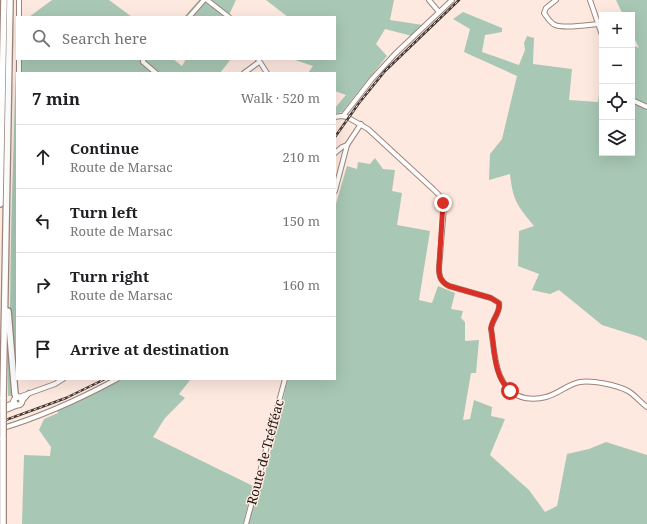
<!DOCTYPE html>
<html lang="en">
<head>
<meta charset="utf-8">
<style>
  :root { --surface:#fff; --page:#f2f2f2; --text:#202124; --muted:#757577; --line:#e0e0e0 }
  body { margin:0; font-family:"Noto Serif",serif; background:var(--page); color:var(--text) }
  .controls { position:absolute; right:12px; top:12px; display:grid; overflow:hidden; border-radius:0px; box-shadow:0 4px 16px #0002 }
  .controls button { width:36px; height:36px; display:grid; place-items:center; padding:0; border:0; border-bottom:1px solid var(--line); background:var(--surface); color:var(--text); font:20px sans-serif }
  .stop { position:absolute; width:12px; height:12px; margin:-9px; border:3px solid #d93025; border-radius:50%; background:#fff }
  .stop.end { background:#d93025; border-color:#fff; box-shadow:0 1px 4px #0008 }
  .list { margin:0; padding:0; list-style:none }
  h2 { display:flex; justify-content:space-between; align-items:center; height:52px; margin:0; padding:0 16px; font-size:17px }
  h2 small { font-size:13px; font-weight:400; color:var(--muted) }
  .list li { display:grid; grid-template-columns:26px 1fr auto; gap:12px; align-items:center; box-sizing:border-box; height:64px; padding:0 16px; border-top:1px solid var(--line) }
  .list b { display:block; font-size:15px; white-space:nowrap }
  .list p { margin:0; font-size:13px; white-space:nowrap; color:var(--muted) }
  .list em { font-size:13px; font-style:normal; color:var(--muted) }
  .icon { flex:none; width:22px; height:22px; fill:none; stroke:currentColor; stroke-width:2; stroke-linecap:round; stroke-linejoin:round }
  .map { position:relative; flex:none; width:647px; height:524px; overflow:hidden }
  .search { position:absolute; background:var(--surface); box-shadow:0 4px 16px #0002; left:16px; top:16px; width:320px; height:44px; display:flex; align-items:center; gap:10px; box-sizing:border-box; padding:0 14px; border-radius:0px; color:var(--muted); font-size:15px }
  .panel { position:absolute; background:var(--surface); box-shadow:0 4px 16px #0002; left:16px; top:72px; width:320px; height:308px; border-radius:0px }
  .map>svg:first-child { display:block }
  .green { fill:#a8c7b4 }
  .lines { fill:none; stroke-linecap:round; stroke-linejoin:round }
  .minor-casing { stroke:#9d857b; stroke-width:6 }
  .major-casing { stroke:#9d857b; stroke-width:7 }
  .highway-casing { stroke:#9d857b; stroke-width:8 }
  .minor { stroke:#fff; stroke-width:4 }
  .major { stroke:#fff; stroke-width:5 }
  .highway { stroke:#fff; stroke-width:5.5 }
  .rail-casing { stroke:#433833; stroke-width:2.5 }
  .rail { stroke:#fee9e0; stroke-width:1; stroke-dasharray:3; stroke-linecap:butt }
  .highway-bridge-casing { stroke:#9d857b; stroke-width:8; stroke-linecap:butt }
  .highway-bridge { stroke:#fff; stroke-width:5.5 }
  .route { stroke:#d93025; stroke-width:5 }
  .labels { text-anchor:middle; stroke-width:3; stroke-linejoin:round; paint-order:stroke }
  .street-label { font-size:13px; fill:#1c130f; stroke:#fee9e0 }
</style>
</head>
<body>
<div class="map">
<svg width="647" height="524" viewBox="0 0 647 524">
  <rect width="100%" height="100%" fill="#fee9e0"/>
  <g class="green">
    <path d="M52,0H109L132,17H29Z"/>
    <path d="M199,0H236L229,15L230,17H184Z"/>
    <path d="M266,0H394L390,20L423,25L412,36L385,29L376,44L387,56L342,112L335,114V108L346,95L335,91V73H308L313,66L292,59H335V17H288Z"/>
    <path d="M616,0H647V341L640,337L602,325L559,290L550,294L532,290L539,274L518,266L519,231L534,226C517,205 513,201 510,174L489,180L490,154L502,139L517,76L464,52L470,29L453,19L463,12L502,28V32L485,35L482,52L519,65L525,50L524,43L527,36L534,38L533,64L572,69L569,100L598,102L602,73V153H632V45L639,48L632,34V15H623Z"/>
    <path d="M17,27V59H173L182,66L186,59H231L220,73H17V379L14,396H8V346L11,327L10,306L11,234Z"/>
    <path d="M375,158L383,169L395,170L392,191L402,193L397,225L430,231L419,300L432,303L438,286L455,293L451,309L463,311L461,318L465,322V341L479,340L476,373H471L463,420L470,419L474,400L492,407L491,416L505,419L490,455L529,490L545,512L557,506L567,454L589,449L606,442L647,455V524H248L257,489L261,490L288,379H335V207L347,166L357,169L358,162L370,164Z"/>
    <path d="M111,379H191L179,394L185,398L165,418L153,437L253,486L243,524H22L24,455L50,456L51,447L39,430L44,419L58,413L57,405L79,396Z"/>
  </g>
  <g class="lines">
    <g class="minor-casing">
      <g id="minor">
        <path d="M207,0L229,17"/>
        <path d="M429,0L439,12"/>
        <path d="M556,0L546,8L544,13C547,17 550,23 555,25C564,29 588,25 599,24"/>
        <path d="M590,0L602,35"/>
        <path d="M19,17V0"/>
        <path d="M189,17L204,0"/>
        <path d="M143,59V62L156,73"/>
        <path d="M258,59L267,73"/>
        <path d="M19,73V59"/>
        <path d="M244,73L259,62"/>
        <path d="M632,100L647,107"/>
        <path d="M343,116L372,79L395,54L452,0"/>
        <path d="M335,117L341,116L347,117L368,129L433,189L442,198L444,207L439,268C439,277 441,282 449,286L491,298L499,303C501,312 492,319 491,329C495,353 494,391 525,398C532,399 539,399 546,397C558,394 568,384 580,382C592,380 617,385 628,391C635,395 640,402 647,407"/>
        <path d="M335,153L342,147L347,145"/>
        <path d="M335,191L347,145L361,124"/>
        <path d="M19,397L55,384L63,379"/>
        <path d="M23,400L29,393"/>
        <path d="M0,429C40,417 80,399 117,379"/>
        <path d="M246,524L285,379"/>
      </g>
    </g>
    <g class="major-casing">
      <g id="major">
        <circle cx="18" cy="401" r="4"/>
        <path d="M0,408L12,404L14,401"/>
        <path d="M0,412L17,405"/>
      </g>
    </g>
    <g class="highway-casing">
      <g id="highway">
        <path d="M0,204L4,0"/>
        <path d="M8,311L15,394L17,397"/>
        <path d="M3,399L10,0"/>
        <path d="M3,524V438"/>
      </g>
    </g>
    <use href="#minor" class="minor"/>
    <use href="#major" class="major"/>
    <use href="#highway" class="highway"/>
    <g class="rail-casing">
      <g id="rail">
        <path d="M335,137L359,103L385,71L459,0"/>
        <path d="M0,422L66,398L105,379"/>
      </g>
    </g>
    <use href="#rail" class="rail"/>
    <g class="highway-bridge-casing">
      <path id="highway-bridge" d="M3,438V399"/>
    </g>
    <use href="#highway-bridge" class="highway-bridge"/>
  </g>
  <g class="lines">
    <path class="route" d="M443,203L439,268C439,277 441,282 449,286L491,298L499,303C501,312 492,319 491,328C495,350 493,375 510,391"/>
  </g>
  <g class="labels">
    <g class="street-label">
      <text transform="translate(265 452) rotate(-75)" y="5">Route de Tréfféac</text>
    </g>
  </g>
</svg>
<div class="controls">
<button>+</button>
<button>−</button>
<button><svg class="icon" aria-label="locate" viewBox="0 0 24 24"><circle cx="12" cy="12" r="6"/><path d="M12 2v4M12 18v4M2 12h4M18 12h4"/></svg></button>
<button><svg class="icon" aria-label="layers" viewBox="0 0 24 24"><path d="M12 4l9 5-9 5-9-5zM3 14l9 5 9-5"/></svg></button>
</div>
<div class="stop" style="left:510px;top:391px"></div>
<div class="stop end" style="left:443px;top:203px"></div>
<div class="search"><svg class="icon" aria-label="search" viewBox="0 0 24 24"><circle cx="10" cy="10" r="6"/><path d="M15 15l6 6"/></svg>Search here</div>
<section class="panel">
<h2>7 min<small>Walk · 520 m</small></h2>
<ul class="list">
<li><svg class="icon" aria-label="ahead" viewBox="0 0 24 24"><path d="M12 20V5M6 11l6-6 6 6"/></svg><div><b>Continue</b><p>Route de Marsac</p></div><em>210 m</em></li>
<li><svg class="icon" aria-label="left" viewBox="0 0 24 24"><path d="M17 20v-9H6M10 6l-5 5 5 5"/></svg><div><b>Turn left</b><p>Route de Marsac</p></div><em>150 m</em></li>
<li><svg class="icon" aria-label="right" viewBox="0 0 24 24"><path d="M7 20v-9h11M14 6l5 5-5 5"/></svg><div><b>Turn right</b><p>Route de Marsac</p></div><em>160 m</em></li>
<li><svg class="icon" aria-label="arrive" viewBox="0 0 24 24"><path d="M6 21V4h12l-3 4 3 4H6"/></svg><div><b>Arrive at destination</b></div></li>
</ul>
</section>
</div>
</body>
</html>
